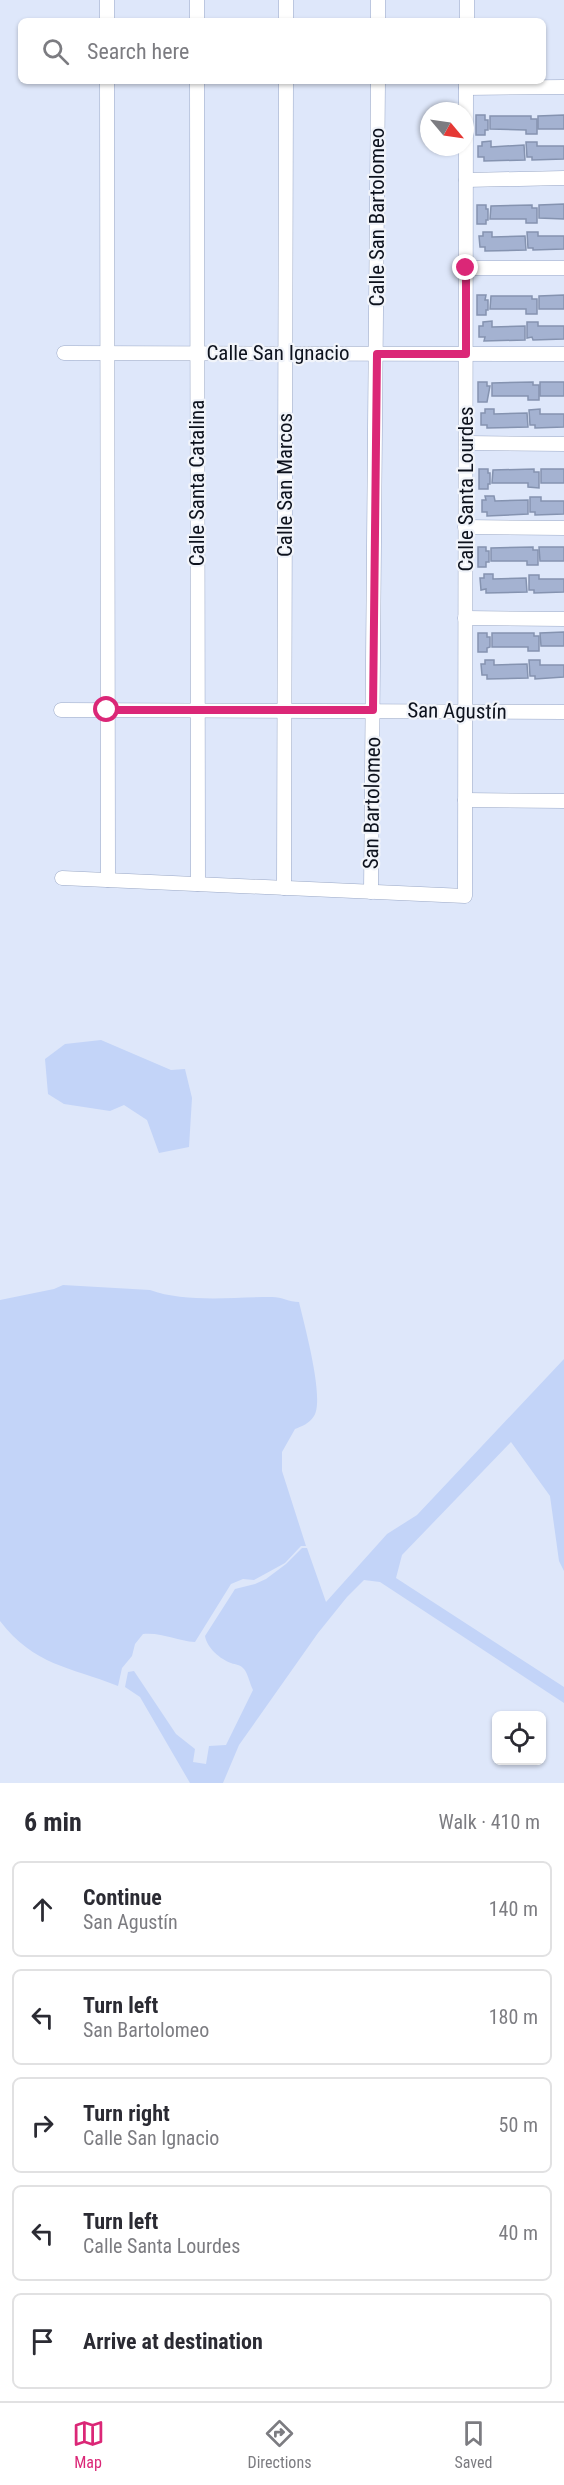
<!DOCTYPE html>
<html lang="en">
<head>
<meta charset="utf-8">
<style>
  :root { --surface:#fff; --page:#f7f7f7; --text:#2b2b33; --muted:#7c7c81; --line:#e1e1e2; --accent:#db2777 }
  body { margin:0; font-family:"Roboto Condensed",sans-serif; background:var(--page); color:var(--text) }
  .controls { position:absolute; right:18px; bottom:18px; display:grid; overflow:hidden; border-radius:9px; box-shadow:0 2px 4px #0004 }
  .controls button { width:54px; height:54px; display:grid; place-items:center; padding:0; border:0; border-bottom:2px solid var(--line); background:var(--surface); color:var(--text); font:30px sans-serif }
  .compass { position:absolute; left:420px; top:102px; width:54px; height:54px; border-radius:50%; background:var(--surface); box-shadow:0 2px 4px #0004; rotate:119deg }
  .stop { position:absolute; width:18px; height:18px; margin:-14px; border:4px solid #db2777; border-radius:50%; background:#fff }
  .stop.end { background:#db2777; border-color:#fff; box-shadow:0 2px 6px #0008 }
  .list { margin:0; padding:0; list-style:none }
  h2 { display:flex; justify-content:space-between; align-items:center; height:78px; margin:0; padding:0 24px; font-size:26px }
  h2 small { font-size:20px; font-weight:400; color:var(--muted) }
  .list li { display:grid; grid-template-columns:39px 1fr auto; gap:18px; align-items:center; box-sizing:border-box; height:96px; margin:0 12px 12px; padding:0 12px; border:2px solid var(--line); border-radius:9px }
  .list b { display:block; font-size:22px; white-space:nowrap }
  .list p { margin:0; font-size:20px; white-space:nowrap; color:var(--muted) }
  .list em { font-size:20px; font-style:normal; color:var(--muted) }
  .icon { flex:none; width:33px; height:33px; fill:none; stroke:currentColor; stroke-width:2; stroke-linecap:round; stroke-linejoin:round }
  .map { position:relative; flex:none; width:564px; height:1783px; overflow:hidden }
  .search { position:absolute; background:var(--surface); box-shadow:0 2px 4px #0004; left:18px; right:18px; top:18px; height:66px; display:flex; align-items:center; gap:15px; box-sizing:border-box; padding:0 21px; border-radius:9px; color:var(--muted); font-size:22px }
  .sheet { height:618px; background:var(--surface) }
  nav { display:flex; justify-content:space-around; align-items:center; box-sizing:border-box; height:84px; border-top:2px solid var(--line); background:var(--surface); font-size:16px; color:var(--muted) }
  nav a { display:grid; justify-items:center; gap:3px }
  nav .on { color:var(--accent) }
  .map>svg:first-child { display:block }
  .green { fill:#c3d4f8 }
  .building { fill:#a4b2d1; stroke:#8593b0; stroke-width:1.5 }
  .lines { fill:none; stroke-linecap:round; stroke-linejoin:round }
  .minor-casing { stroke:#9aa8c6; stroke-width:15 }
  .minor { stroke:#fff; stroke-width:14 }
  .route { stroke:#db2777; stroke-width:8 }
  .labels { text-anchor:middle; stroke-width:4.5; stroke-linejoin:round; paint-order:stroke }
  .street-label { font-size:21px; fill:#0d121d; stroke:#f1f4fa }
</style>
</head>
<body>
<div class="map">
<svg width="564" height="1783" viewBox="0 0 564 1783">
  <rect width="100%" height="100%" fill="#dee7fa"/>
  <g class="green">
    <path d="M101,1040L171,1070L185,1069L192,1098L189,1147L159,1153L147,1120L124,1105L110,1111L64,1104L48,1094L45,1059L65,1044Z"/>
    <path d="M63,1285L150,1290C185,1303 235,1297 272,1297C282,1297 289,1302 299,1302C304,1324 325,1399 314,1416C309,1424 302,1426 295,1429L282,1452V1471L306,1546H301L285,1563L254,1580L243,1579L231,1584L195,1642C177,1641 162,1632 143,1634L135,1644L132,1656L122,1668L118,1686C68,1666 35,1666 0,1621V1300L54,1289Z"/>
    <path d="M564,1359V1571L559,1561L550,1496L511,1442L402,1555L396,1578L564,1687V1703L380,1582L364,1580L347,1597L318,1633L239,1745L223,1783H190L140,1697L125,1687L128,1672L134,1671L176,1734L195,1749L193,1762L206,1764L209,1746L226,1745L253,1690C250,1684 248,1674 244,1669C240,1664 236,1665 231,1663C220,1659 207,1648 205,1636L235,1589L255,1584L266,1579L286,1564L302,1548H307L326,1602L387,1534L417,1515Z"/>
  </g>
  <g class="building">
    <path d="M476,115H485V120H488V130H485V135H476Z"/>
    <path d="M564,115V129H538V116Z"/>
    <path d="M490,116H531V119H537V134H526V130L490,129Z"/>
    <path d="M491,141V147L524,145L525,160L484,161V157H478V146H482V142Z"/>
    <path d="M526,142H537V146H564V159L532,160V157H527Z"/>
    <path d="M564,204V219L539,218V205Z"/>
    <path d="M477,205H486V209H488V220H486V224H477Z"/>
    <path d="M532,205V208H537V223H526V219H490L491,206Z"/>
    <path d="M483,232H492V237L525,236L526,250L485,251V247H480L479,236H483Z"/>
    <path d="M527,232H538V236H564V249L533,250V248H528Z"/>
    <path d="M477,295H486L485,300H488V310H486V315H477Z"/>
    <path d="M564,295V309H539V296Z"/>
    <path d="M491,296H532V299H537V314H526V309H490Z"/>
    <path d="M492,321V327L525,326V340L484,341L485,337H479V326H483V322Z"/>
    <path d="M527,322H538V326H564V339L533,340L532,337L527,338Z"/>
    <path d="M478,382H487V386H490L487,402H478Z"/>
    <path d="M533,382V385H539V400H528V396H492V383Z"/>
    <rect x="540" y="382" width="24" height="14"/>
    <path d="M485,409H494V414L527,413L528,427L487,428V425H481V413H485Z"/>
    <path d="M540,409V414H564V427L535,428V425H530L529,410Z"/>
    <path d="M479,469H488V473H490V484H488V489H479Z"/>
    <path d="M534,469V472H539V488L528,487V483H492L493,470Z"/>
    <rect x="541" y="469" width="23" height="14"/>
    <path d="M485,496H494L495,501L528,500V514L487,516V512H482V500H486Z"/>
    <path d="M530,497H541V501H564V514L535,515V512H530Z"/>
    <path d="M478,547H486V551H489V562H486V567H478Z"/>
    <path d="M533,547V550H538V565H527V561H491V548Z"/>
    <path d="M539,547H564V561H540Z"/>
    <path d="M484,574H493V579L526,578L527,592L486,593V589L481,590L480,578H484Z"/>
    <path d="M529,575H539V579H564V592L534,593V590H529Z"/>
    <path d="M564,632V646H541L540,633Z"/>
    <path d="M478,633H487V637H490V647L487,648V652H478Z"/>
    <path d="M492,633H534V636H539V651H528V647H492Z"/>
    <path d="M485,660H494V665L527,664L528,678L487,679V675H482L481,664H485Z"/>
    <path d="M529,660H540V665H564V677L535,679V676H530Z"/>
  </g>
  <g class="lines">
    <g class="minor-casing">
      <g id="minor">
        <path d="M107,0V21"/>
        <path d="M197,0V21"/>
        <path d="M286,21V0"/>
        <path d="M378,21V0"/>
        <path d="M467,21V0"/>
        <path d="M107,81L108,880"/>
        <path d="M197,81L198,884"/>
        <path d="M466,88L564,87"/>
        <path d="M466,180L564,178"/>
        <path d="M466,268H564"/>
        <path d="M64,353L564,354"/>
        <path d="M466,443L564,444"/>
        <path d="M465,527L564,528"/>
        <path d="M465,618L564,619"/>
        <path d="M61,710L564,712"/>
        <path d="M465,800L564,801"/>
        <path d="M62,878L465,896L466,81"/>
        <path d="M284,888L286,81"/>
        <path d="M371,892L378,81"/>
      </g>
    </g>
    <use href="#minor" class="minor"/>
  </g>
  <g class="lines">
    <path class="route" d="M107,710H373L377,354H466V268"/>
  </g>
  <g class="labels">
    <g class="street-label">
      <text transform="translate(377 217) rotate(-90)" y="7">Calle San Bartolomeo</text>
      <text x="278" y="360">Calle San Ignacio</text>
      <text transform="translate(197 483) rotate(-90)" y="7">Calle Santa Catalina</text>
      <text transform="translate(285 485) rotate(-90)" y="7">Calle San Marcos</text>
      <text transform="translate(466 489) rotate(-90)" y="7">Calle Santa Lourdes</text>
      <text transform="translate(457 711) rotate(1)" y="7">San Agustín</text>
      <text transform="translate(372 803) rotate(-89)" y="7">San Bartolomeo</text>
    </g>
  </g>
</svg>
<div class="controls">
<button><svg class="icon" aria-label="locate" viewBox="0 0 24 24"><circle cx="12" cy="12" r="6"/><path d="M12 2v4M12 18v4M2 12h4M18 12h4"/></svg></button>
</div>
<svg class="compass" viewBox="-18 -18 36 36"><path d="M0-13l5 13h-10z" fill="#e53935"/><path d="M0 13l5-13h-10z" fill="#7c7c81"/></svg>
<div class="stop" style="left:107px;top:710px"></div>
<div class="stop end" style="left:466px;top:268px"></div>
<div class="search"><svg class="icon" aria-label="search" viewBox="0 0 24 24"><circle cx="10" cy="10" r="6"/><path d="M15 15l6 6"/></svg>Search here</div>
</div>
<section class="sheet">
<h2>6 min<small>Walk · 410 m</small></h2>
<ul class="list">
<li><svg class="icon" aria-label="ahead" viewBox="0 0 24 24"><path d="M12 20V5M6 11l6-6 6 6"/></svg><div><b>Continue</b><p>San Agustín</p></div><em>140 m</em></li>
<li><svg class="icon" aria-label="left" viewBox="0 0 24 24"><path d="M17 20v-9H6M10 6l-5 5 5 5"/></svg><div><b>Turn left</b><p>San Bartolomeo</p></div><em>180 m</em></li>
<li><svg class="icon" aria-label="right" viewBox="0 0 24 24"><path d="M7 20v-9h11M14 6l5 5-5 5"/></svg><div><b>Turn right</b><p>Calle San Ignacio</p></div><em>50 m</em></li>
<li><svg class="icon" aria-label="left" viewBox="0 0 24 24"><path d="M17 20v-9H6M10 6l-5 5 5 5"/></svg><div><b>Turn left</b><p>Calle Santa Lourdes</p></div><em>40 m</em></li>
<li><svg class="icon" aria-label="arrive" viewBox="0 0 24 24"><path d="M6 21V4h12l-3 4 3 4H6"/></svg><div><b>Arrive at destination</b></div></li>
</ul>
</section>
<nav>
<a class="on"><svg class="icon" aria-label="map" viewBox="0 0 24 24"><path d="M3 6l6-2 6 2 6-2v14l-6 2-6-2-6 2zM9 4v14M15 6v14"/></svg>Map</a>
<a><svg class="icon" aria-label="directions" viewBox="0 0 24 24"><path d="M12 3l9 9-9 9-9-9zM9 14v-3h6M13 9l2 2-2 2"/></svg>Directions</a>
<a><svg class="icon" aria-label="saved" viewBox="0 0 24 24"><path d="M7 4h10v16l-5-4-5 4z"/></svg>Saved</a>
</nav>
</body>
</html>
